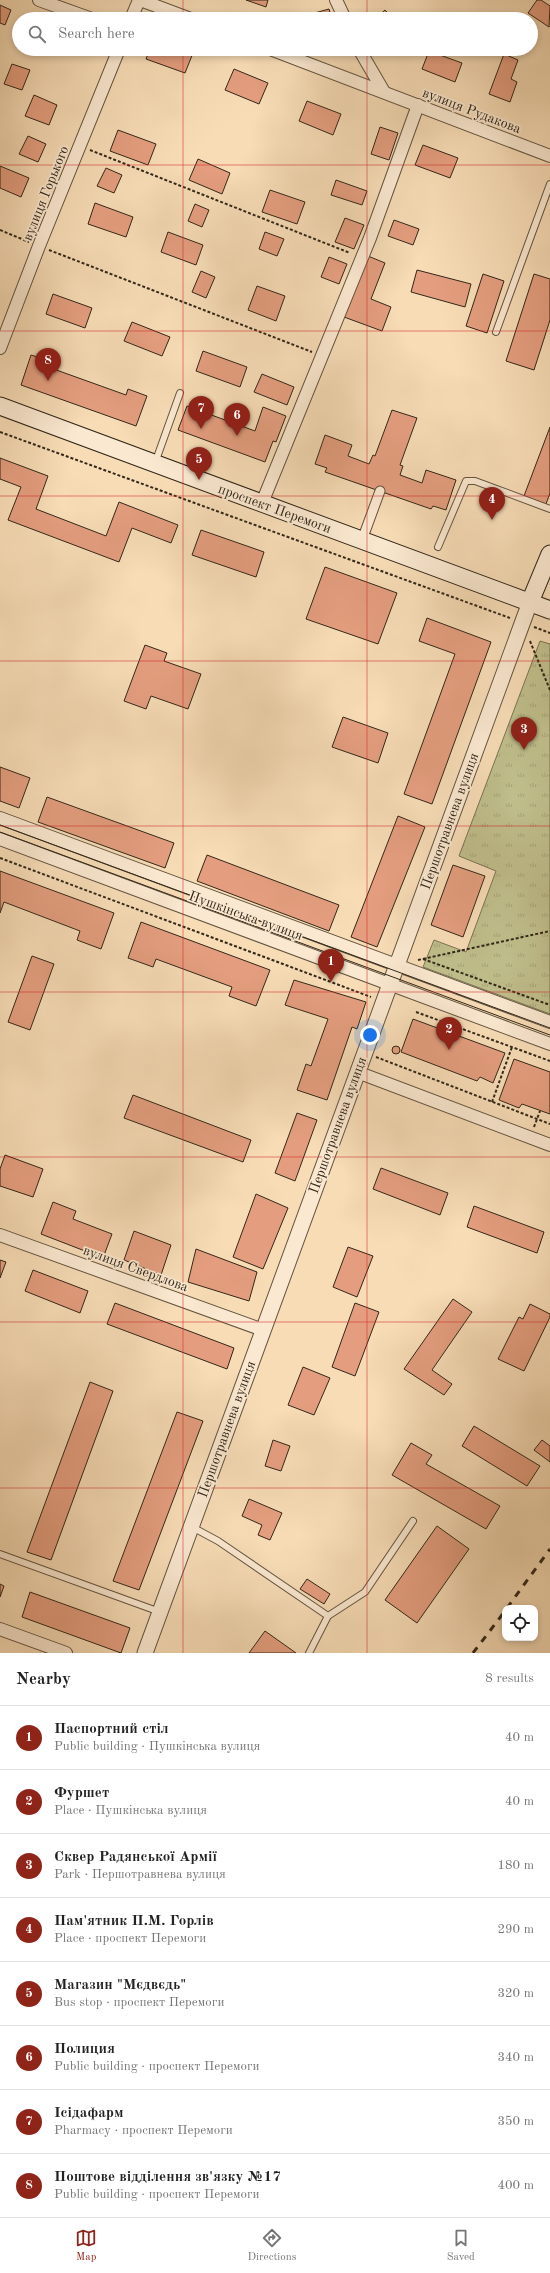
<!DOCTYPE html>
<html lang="en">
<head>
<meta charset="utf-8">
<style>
  :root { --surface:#fff; --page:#f2f2f2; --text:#222; --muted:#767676; --line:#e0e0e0; --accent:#8f2418 }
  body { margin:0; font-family:"Old Standard TT",serif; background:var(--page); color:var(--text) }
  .controls { position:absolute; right:12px; bottom:12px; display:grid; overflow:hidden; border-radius:8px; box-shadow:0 2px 6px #0003 }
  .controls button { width:36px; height:36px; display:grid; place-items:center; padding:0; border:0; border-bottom:1px solid var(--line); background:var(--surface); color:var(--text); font:20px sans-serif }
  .you { position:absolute; left:370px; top:1035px; width:14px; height:14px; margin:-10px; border:3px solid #fff; border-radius:50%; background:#1a73e8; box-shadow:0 0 0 6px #1a73e833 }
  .badge { display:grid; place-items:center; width:26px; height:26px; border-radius:50%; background:var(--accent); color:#fff; font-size:13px; font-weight:700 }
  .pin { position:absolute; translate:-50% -33px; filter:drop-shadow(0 1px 2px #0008) }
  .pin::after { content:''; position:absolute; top:21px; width:14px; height:12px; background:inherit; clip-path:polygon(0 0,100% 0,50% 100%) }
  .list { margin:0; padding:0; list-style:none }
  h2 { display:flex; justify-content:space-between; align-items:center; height:52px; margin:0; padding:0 16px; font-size:17px }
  h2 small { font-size:13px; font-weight:400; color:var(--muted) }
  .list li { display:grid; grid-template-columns:26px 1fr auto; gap:12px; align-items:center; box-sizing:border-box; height:64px; padding:0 16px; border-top:1px solid var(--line) }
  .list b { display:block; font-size:15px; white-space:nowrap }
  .list p { margin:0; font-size:13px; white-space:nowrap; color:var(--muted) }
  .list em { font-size:13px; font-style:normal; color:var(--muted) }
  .icon { flex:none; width:22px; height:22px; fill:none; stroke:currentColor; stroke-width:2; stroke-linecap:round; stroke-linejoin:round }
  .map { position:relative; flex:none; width:550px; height:1653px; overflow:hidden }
  .search { position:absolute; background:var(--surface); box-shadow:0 2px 6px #0003; left:12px; right:12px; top:12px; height:44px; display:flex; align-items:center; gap:10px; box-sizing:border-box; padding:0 14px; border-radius:22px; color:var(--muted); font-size:15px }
  .sheet { height:564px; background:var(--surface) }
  nav { display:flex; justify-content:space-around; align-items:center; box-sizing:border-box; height:56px; border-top:1px solid var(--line); background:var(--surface); font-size:11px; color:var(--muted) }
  nav a { display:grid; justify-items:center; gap:2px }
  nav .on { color:var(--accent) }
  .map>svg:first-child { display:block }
  .park { fill:url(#park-tufts); stroke:#797352 }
  .building { fill:#e49e7f; stroke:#322719 }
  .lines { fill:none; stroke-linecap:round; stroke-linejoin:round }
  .service-casing { stroke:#635440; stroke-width:8 }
  .pedestrian-casing { stroke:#635440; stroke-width:11 }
  .minor-casing { stroke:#635440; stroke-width:14 }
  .tertiary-casing { stroke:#635440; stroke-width:17 }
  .secondary-casing { stroke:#322719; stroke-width:19 }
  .path { stroke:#322719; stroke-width:2; stroke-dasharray:3 2; stroke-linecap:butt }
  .service { stroke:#fae8d0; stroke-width:6 }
  .pedestrian { stroke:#fae8d0; stroke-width:9 }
  .minor { stroke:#fae8d0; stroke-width:12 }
  .tertiary { stroke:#fae8d0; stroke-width:15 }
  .secondary { stroke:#fae8d0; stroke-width:17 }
  .tram { stroke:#322719; stroke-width:1 }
  .rail { stroke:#322719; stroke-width:3; stroke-dasharray:7 7; stroke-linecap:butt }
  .grid { fill:none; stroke:#d62828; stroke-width:1; stroke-opacity:0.55 }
  .labels { text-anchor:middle; stroke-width:3.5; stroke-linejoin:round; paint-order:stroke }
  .street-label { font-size:14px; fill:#322719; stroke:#fae8d0 }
</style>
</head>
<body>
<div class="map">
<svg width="550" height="1653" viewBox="0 0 550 1653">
  <defs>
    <pattern id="park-tufts" width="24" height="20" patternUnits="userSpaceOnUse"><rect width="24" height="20" fill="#c0bf8c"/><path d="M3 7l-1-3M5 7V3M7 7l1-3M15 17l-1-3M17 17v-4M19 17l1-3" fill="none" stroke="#a5a478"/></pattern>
  </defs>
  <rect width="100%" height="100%" fill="#f7dcb6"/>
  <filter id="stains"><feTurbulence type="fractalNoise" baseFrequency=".005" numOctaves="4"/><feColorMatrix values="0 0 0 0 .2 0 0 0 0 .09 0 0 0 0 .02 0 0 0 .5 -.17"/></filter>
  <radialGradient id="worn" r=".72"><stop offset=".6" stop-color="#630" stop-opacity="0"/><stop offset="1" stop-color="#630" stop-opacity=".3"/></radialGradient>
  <path class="park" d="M540,641L550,644V1014L423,967L434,940L466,952L496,871L459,856Z"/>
  <g class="building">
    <path d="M246,0H268L266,7Z"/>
    <path d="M537,0H541L550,6L549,27L528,13Z"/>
    <path d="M0,5L11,10L5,25L0,23Z"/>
    <path d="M329,9L332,19H313L311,14Z"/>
    <path d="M385,10L393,19H375Z"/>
    <path d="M64,49H75L74,53Z"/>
    <path d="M150,49H182L193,53L185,73L146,59Z"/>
    <path d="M409,49H421L415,55Z"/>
    <path d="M429,51L462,63L455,82L422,69Z"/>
    <path d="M504,54L518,60L511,79L517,82L510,102L489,94Z"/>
    <path d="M12,64L30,70L22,90L4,84Z"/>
    <path d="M234,69L268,83L259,104L225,90Z"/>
    <path d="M34,95L57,105L49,125L25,116Z"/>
    <path d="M307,101L341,114L333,135L299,121Z"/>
    <path d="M380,127L398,133L389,160L371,154Z"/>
    <path d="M118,130L156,144L148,165L110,151Z"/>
    <path d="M28,136L46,144L38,162L19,154Z"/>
    <path d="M423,145L458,158L450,178L415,165Z"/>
    <path d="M198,159L230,173L222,194L189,180Z"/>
    <path d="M0,166L29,178L21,197L0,188Z"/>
    <path d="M106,168L122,175L114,193L97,186Z"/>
    <path d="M336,180L367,191L362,205L331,195Z"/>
    <path d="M270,190L305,202L297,224L262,212Z"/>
    <path d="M95,203L133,217L126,237L88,224Z"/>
    <path d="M195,204L209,210L202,227L188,221Z"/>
    <path d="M345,218L364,225L354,249L335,242Z"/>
    <path d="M394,220L419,229L413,245L388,236Z"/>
    <path d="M168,232L203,245L196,265L161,252Z"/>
    <path d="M265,232L284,239L277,256L259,249Z"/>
    <path d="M368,256L385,263L371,299L391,307L382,331L344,317Z"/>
    <path d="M329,257L347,264L339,284L321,277Z"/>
    <path d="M417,270L471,284L465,307L411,292Z"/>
    <path d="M201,271L215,277L206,298L192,292Z"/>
    <path d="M483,274L504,281L487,333L466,326Z"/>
    <path d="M534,274L550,279V320L534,370L506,361Z"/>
    <path d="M257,286L285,296L276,321L248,310Z"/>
    <path d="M53,294L92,308L85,328L46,314Z"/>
    <path d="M132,322L170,337L162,356L124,341Z"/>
    <path d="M203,351L247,367L240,387L196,371Z"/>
    <path d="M31,355L50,361L48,367L126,395L128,389L147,396L136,426L21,385Z"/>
    <path d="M262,374L294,387L287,405L254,392Z"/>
    <path d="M187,406L255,431L263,407L286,416L276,442L273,441L265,462L178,430Z"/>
    <path d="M392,410L417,418L400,465L403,466L400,475L422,483L426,470L456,480L446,510L433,506L431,509L325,472L327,468L315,464L325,435L352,445L348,456L369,464L373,455L375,456Z"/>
    <path d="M550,427V493L546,504L524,496Z"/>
    <path d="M0,458L48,476L36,509L106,536L119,502L178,525L171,543L132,528L119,562L8,520L21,487L0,479Z"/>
    <path d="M201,530L264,552L256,577L192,555Z"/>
    <path d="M325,567L397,593L378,644L306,619Z"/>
    <path d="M427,618L491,642L432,804L404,794L455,654L419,641Z"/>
    <path d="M145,645L167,653L164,661L201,674L188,709L151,696L146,709L124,701Z"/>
    <path d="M343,717L388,733L378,763L332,747Z"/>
    <path d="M0,767L30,778L19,808L0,801Z"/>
    <path d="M47,797L174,843L165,868L38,822Z"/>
    <path d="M398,816L425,827L377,947L351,937Z"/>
    <path d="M207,855L339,905L329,931L197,881Z"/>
    <path d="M453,865L485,876L463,937L431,925Z"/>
    <path d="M0,871L114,913L101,949L77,940L80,931L4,902L0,913Z"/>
    <path d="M141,922L270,970L256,1006L229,996L232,987L156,959L153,967L128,958Z"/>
    <path d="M32,956L54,964L30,1030L8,1022Z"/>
    <path d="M294,980L366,1002L357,1029L352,1027L327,1100L297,1090L306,1064L311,1066L328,1019L285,1005Z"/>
    <path d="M413,1019L505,1053L493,1083L480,1077L477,1081L401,1052Z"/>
    <circle cx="396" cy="1050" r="4"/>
    <path d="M514,1059L550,1072V1114L522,1104L519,1108L499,1100Z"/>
    <path d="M133,1095L251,1140L243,1162L124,1118Z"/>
    <path d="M297,1113L317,1120L295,1181L275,1173Z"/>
    <path d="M5,1155L43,1169L33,1197L0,1186V1169Z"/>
    <path d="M381,1168L448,1193L440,1215L373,1189Z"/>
    <path d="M256,1194L288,1208L263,1269L233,1257Z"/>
    <path d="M53,1202L76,1211L73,1219L112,1234L103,1258L41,1234Z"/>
    <path d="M474,1206L544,1232L537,1253L467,1227Z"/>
    <path d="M134,1231L171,1245L161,1275L124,1260Z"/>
    <path d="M348,1247L373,1256L357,1297L333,1287Z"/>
    <path d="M196,1249L257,1272L249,1301L188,1282Z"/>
    <path d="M0,1260L6,1262L0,1278Z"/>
    <path d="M33,1270L88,1291L80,1313L25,1291Z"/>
    <path d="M453,1299L472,1312L432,1370L452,1384L444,1395L404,1369Z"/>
    <path d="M115,1303L234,1348L227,1369L107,1324Z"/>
    <path d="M355,1303L379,1312L355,1376L332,1367Z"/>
    <path d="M530,1304L550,1314V1317L524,1371L498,1359L519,1317L523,1319Z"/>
    <path d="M303,1367L330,1378L314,1415L288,1405Z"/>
    <path d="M90,1382L113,1391L51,1560L27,1552Z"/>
    <path d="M177,1412L203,1421L139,1590L113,1581Z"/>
    <path d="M474,1426L540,1466L527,1486L462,1446Z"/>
    <path d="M273,1440L290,1446L281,1471L265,1466Z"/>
    <path d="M542,1440L550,1446V1462L534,1450Z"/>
    <path d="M411,1443L432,1455L426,1464L500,1506L486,1529L392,1475Z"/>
    <path d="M249,1499L282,1513L270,1540L258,1535L262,1525L242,1516Z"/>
    <path d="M437,1526L469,1549L417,1623L385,1600Z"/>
    <path d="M307,1579L330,1594L324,1604L300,1589Z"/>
    <path d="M0,1584L4,1586L0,1597Z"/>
    <path d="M30,1592L130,1628L121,1653L22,1617Z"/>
    <path d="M265,1631L296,1653H249Z"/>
  </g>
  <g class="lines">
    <g class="service-casing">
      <g id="service">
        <path d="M496,332L550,184"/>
        <path d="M155,463L180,393"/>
        <path d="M438,547L466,481H475L550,509"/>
        <path d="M192,1527L218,1541L328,1616"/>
        <path d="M0,1554L160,1612"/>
        <path d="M309,1653L328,1616L365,1592L413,1521"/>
      </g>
    </g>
    <g class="pedestrian-casing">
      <path id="pedestrian" d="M362,540L380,491"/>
    </g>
    <g class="minor-casing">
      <g id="minor">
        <path d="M39,0L92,19"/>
        <path d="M140,0L191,19"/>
        <path d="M336,0L345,19"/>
        <path d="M131,19L139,0"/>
        <path d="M270,49L550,156"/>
        <path d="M359,49L384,92"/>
        <path d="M0,348L39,246L119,49"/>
        <path d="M262,503L370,238L418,105"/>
        <path d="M0,818L550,1022"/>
        <path d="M0,839L550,1044"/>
        <path d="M357,1072L550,1145"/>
        <path d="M0,1235L263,1330"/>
        <path d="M0,1629L66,1653"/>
      </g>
    </g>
    <g class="tertiary-casing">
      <path id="tertiary" d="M145,1653L530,602"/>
    </g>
    <g class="secondary-casing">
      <g id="secondary">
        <path d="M0,406L550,610"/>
        <path d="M530,602L550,554"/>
      </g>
    </g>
    <g class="path">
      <path d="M90,150L350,253"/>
      <path d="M0,230L29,242"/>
      <path d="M49,250L312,352"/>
      <path d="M0,432L510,618"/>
      <path d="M534,627L550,633"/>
      <path d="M530,641L550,690"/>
      <path d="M0,858L371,997"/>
      <path d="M423,959L550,1005"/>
      <path d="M418,960L550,931"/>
      <path d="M416,1012L550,1061"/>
      <path d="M376,1057L550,1124"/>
      <path d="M492,1102L512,1047"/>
      <path d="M534,1127L540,1111"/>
    </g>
    <use href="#service" class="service"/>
    <use href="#pedestrian" class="pedestrian"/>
    <use href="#minor" class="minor"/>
    <use href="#tertiary" class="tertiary"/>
    <use href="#secondary" class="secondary"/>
    <g class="tram">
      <path d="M0,825L550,1028"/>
      <path d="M0,832L550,1035"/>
    </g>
    <g class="rail">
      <path d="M507,1608L550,1549"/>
      <path d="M473,1653L505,1611"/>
    </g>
  </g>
  <path class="grid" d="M183,0V19M367,0V19M183,49V1653M367,49V1653M0,165H550M0,331H550M0,496H550M0,661H550M0,826H550M0,992H550M0,1157H550M0,1322H550M0,1488H550"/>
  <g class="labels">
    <g class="street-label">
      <text transform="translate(472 110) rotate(21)" y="5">вулиця Рудакова</text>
      <text transform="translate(45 193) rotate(-68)" y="5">вулиця Горького</text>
      <text transform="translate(275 508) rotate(20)" y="5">проспект Перемоги</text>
      <text transform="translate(449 821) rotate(-70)" y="5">Першотравнева вулиця</text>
      <text transform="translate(246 915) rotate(20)" y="5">Пушкінська вулиця</text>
      <text transform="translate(337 1125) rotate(-70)" y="5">Першотравнева вулиця</text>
      <text transform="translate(136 1268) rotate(20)" y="5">вулиця Свердлова</text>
      <text transform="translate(226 1429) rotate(-70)" y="5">Першотравнева вулиця</text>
    </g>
  </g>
  <rect width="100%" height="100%" filter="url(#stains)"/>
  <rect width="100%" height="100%" fill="url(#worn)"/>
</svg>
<div class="controls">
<button><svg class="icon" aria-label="locate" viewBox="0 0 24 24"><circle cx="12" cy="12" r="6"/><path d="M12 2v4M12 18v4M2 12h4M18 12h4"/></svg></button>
</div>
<div class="you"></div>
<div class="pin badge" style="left:331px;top:982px">1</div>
<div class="pin badge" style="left:449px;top:1050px">2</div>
<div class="pin badge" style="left:524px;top:750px">3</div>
<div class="pin badge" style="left:492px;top:520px">4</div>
<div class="pin badge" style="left:199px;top:480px">5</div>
<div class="pin badge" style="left:237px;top:436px">6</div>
<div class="pin badge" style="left:201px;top:429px">7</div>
<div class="pin badge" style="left:48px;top:381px">8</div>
<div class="search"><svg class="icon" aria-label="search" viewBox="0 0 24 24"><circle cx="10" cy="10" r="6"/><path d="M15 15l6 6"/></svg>Search here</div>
</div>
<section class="sheet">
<h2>Nearby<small>8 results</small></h2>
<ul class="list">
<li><span class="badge">1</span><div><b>Паспортний стіл</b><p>Public building · Пушкінська вулиця</p></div><em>40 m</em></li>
<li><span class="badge">2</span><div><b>Фуршет</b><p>Place · Пушкінська вулиця</p></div><em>40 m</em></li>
<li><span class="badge">3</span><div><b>Сквер Радянської Армії</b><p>Park · Першотравнева вулиця</p></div><em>180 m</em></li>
<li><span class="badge">4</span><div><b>Пам'ятник П.М. Горлів</b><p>Place · проспект Перемоги</p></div><em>290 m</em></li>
<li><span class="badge">5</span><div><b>Магазин &quot;Мєдвєдь&quot;</b><p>Bus stop · проспект Перемоги</p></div><em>320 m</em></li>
<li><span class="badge">6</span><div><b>Полиция</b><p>Public building · проспект Перемоги</p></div><em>340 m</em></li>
<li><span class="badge">7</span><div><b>Ісідафарм</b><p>Pharmacy · проспект Перемоги</p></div><em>350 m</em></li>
<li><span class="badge">8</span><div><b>Поштове відділення зв'язку №17</b><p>Public building · проспект Перемоги</p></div><em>400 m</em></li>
</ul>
</section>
<nav>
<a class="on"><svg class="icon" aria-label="map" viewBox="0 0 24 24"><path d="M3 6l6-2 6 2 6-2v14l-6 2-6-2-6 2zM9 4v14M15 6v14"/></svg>Map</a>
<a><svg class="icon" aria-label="directions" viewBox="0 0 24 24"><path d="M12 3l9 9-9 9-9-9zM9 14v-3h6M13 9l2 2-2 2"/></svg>Directions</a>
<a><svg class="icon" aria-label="saved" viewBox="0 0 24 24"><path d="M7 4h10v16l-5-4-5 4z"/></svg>Saved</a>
</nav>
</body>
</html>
